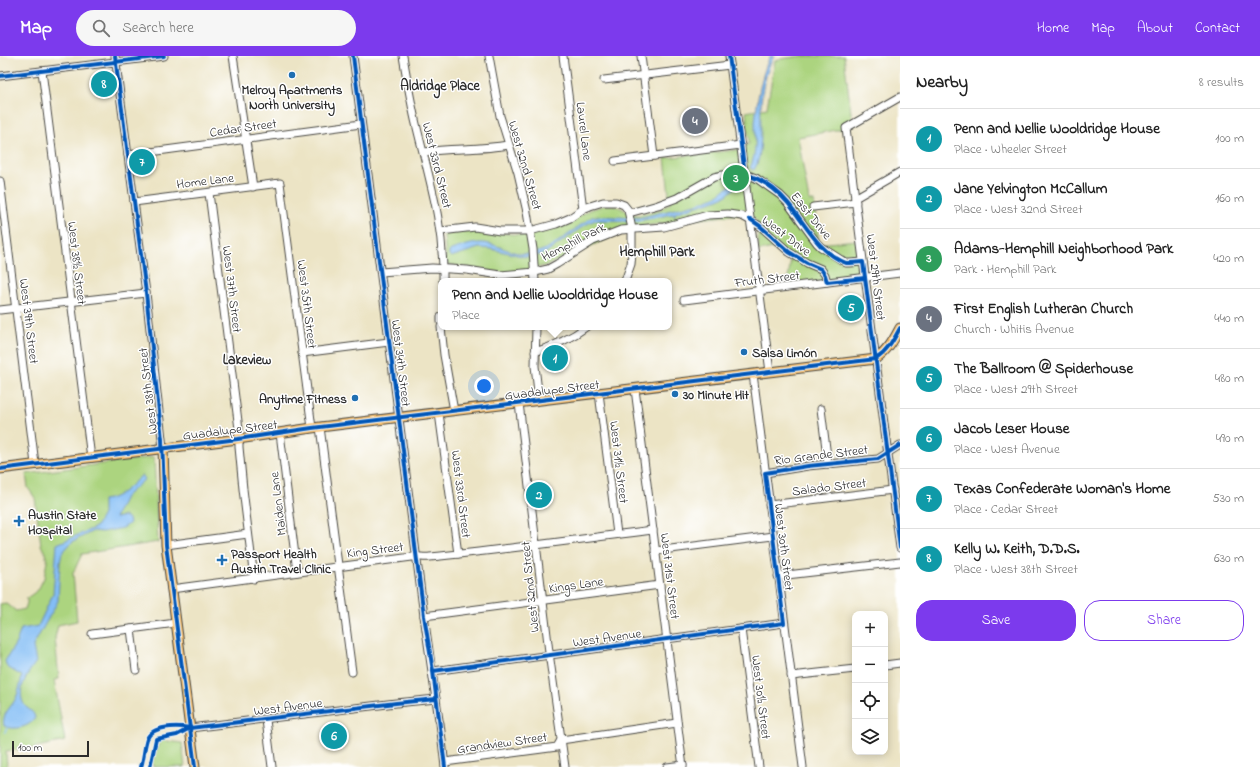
<!DOCTYPE html>
<html lang="en">
<head>
<meta charset="utf-8">
<style>
  :root { --surface:#fff; --page:#f6f6f6; --text:#222; --muted:#767676; --line:#e0e0e0; --accent:#7c3aed }
  body { margin:0; font-family:"Indie Flower",sans-serif; background:var(--page); color:var(--text) }
  .controls { position:absolute; right:12px; bottom:12px; display:grid; overflow:hidden; border-radius:8px; box-shadow:0 2px 10px #0003 }
  .controls button { width:36px; height:36px; display:grid; place-items:center; padding:0; border:0; border-bottom:1px solid var(--line); background:var(--surface); color:var(--text); font:20px sans-serif }
  .scale { position:absolute; left:12px; bottom:10px; width:77px; box-sizing:border-box; padding-left:4px; border:2px solid #2b2b2b; border-top:0; font-size:11px; line-height:14px; white-space:nowrap; color:#2b2b2b; -webkit-text-stroke:3px #fff; paint-order:stroke }
  .you { position:absolute; left:484px; top:330px; width:14px; height:14px; margin:-10px; border:3px solid #fff; border-radius:50%; background:#1a73e8; box-shadow:0 0 0 6px #1a73e833 }
  .badge { display:grid; place-items:center; width:26px; height:26px; border-radius:50%; background:var(--accent); color:#fff; font-size:13px; font-weight:700 }
  .pin { position:absolute; translate:-50% -50%; border:2px solid #fff; box-shadow:0 1px 4px #0006 }
  .popup { position:absolute; left:438px; top:222px; width:234px; height:52px; box-sizing:border-box; display:grid; place-content:center; border-radius:8px; background:var(--surface); filter:drop-shadow(0 1px 3px #0005); font-size:13px; white-space:nowrap; color:var(--muted) }
  .popup b { font-size:15px; color:var(--text) }
  .popup::after { content:''; position:absolute; left:50%; top:100%; margin-left:-8px; border:8px solid transparent; border-top-color:var(--surface) }
  .list { margin:0; padding:0; list-style:none }
  h2 { display:flex; justify-content:space-between; align-items:center; height:52px; margin:0; padding:0 16px; font-size:17px }
  h2 small { font-size:13px; font-weight:400; color:var(--muted) }
  .list li { display:grid; grid-template-columns:26px 1fr auto; gap:12px; align-items:center; box-sizing:border-box; height:60px; padding:0 16px; border-top:1px solid var(--line) }
  .list b { display:block; font-size:15px; white-space:nowrap }
  .list p { margin:0; font-size:13px; white-space:nowrap; color:var(--muted) }
  .list em { font-size:13px; font-style:normal; color:var(--muted) }
  .actions { display:flex; gap:8px; padding:12px 16px }
  .actions a { flex:1; padding:9px 0; border:1px solid var(--accent); border-radius:16px; text-align:center; font-size:14px; color:var(--accent) }
  .actions .main { background:var(--accent); color:#fff }
  .icon { flex:none; width:22px; height:22px; fill:none; stroke:currentColor; stroke-width:2; stroke-linecap:round; stroke-linejoin:round }
  .map { position:relative; flex:none; width:900px; height:711px; overflow:hidden }
  header { display:flex; align-items:center; gap:24px; box-sizing:border-box; height:56px; padding:0 20px; background:var(--accent); color:#fff }
  header strong { font-size:19px }
  nav { display:flex; gap:22px; margin-inline-start:auto; font-size:14px }
  .search { width:280px; height:36px; background:var(--page); display:flex; align-items:center; gap:10px; box-sizing:border-box; padding:0 14px; border-radius:22px; color:var(--muted); font-size:15px }
  main { display:flex }
  aside { flex:1; background:var(--surface) }
  .map>svg:first-child { display:block }
  .green { fill:#acd47f; stroke:#6c8055 }
  .water { fill:#83bdf5; stroke:#577490 }
  .lines { fill:none; stroke-linecap:round; stroke-linejoin:round }
  .stream { stroke:#83bdf5; stroke-width:1.5 }
  .minor-casing { stroke:#484742; stroke-width:9 }
  .major-casing { stroke:#484742; stroke-width:11 }
  .minor { stroke:#fff; stroke-width:7 }
  .major { stroke:#f8bf6c; stroke-width:9 }
  .cycleway-casing { stroke:#fff; stroke-width:6 }
  .cycleway { stroke:#0057b8; stroke-width:4 }
  .poi-dot { fill:#1f6fb2; stroke:#fff; stroke-width:1.5 }
  .labels { text-anchor:middle; stroke-width:3; stroke-linejoin:round; paint-order:stroke }
  .poi-label { font-size:13px; font-weight:bold; fill:#2b2b2b; stroke:#fff; text-anchor:start }
  .street-label { font-size:13px; fill:#2b2b2b; stroke:#fff }
  .neighbourhood-label { font-size:14px; font-weight:bold; fill:#2b2b2b; stroke:#fff }
</style>
</head>
<body>
<header>
<strong>Map</strong>
<div class="search"><svg class="icon" aria-label="search" viewBox="0 0 24 24"><circle cx="10" cy="10" r="6"/><path d="M15 15l6 6"/></svg>Search here</div>
<nav><a>Home</a><a>Map</a><a>About</a><a>Contact</a></nav>
</header>
<main>
<div class="map">
<svg width="900" height="711" viewBox="0 0 900 711">
  <rect width="100%" height="100%" fill="#fff"/>
  <filter id="ink" filterUnits="userSpaceOnUse"><feTurbulence type="fractalNoise" baseFrequency=".025" numOctaves="2"/><feDisplacementMap in="SourceGraphic" scale="8" xChannelSelector="R" yChannelSelector="G"/><feConvolveMatrix kernelMatrix="1 2 1 2 8 2 1 2 1" color-interpolation-filters="sRGB"/></filter>
  <filter id="wash" filterUnits="userSpaceOnUse"><feTurbulence type="fractalNoise" baseFrequency=".012" numOctaves="4" result="noise"/><feDisplacementMap in="SourceGraphic" scale="16" xChannelSelector="R" yChannelSelector="G"/><feGaussianBlur stdDeviation="0.9" result="paint"/><feColorMatrix in="noise" values="0 0 0 0 0 0 0 0 0 0 0 0 0 0 0 0 0 1.4 0 .05"/><feComposite in="paint" operator="in"/></filter>
  <g filter="url(#wash)">
    <rect width="100%" height="100%" fill="#ece4c5"/>
    <g class="green">
      <path d="M800,0H844L852,65L842,73L798,81L809,145H814L819,188L856,184L860,218L856,221L787,230L791,202L777,191L759,195L757,165L753,161L741,158L634,171L548,209L519,216L503,217L446,208L444,179L446,178L468,175H482L520,179L547,175L564,169L590,154L605,149H613L621,152L629,157L638,159L658,154L670,148L665,102L745,93V89L749,88L746,56L767,52L775,4Z"/>
      <path d="M154,401L158,486L82,498L73,517L77,565L58,569L55,582L59,623L54,624L65,685L32,692L6,695L7,711H0V548L6,547L16,555L25,553L27,547V542L38,534L44,522L47,505L45,497L41,489L35,442L28,432L26,418Z"/>
      <path d="M160,684L182,687L185,711H153L152,706Z"/>
    </g>
    <g class="water">
      <path d="M770,0H774C767,12 761,36 761,50C760,68 764,100 754,114L750,112C757,97 755,81 755,66C757,44 761,20 770,0Z"/>
      <path d="M736,125L739,128L727,139L716,144L675,157V161L673,158L638,165L595,164L585,169L550,194L540,199L526,201L491,193L479,192L451,201L449,199V196L451,194C461,191 473,186 484,187C498,188 511,198 526,198C549,198 573,173 592,161L597,160L638,162L696,148L715,141Z"/>
      <path d="M142,419L145,423L125,441L115,462L124,460L129,463L130,467L123,472L102,476L93,475L72,486L62,497L60,507L58,545L33,590L36,606C28,617 15,635 25,650C29,654 34,655 35,662C30,671 14,675 4,670C1,658 11,652 16,642C19,635 20,628 22,620L7,611L5,605L16,587L21,573L38,570L53,538L57,488L96,471L103,458V444C119,443 130,430 142,419Z"/>
    </g>
    <g class="lines">
      <path class="stream" d="M5,676L7,672"/>
    </g>
  </g>
  <g filter="url(#ink)">
    <g class="lines">
      <g class="minor-casing">
        <g id="minor">
          <path d="M115,0L146,237L163,392"/>
          <path d="M233,0L253,131"/>
          <path d="M353,0L424,560L439,664"/>
          <path d="M403,0C407,24 411,48 417,72C430,126 444,169 443,225"/>
          <path d="M489,0L500,60L518,117L527,156L533,193L535,225"/>
          <path d="M563,0L583,153"/>
          <path d="M641,0L654,100"/>
          <path d="M729,0L770,316"/>
          <path d="M42,15L91,402"/>
          <path d="M0,20L164,0"/>
          <path d="M604,24L730,9"/>
          <path d="M900,41L846,72L900,492"/>
          <path d="M424,96C452,92 480,94 508,89"/>
          <path d="M128,99L361,68"/>
          <path d="M615,105L741,89"/>
          <path d="M0,125L35,408"/>
          <path d="M209,137L239,373V391L243,433L254,523"/>
          <path d="M855,142L900,116"/>
          <path d="M134,146L280,127L312,372"/>
          <path d="M813,151L856,146"/>
          <path d="M629,157L658,149L677,142L714,121L723,119L745,118L756,122L780,139L787,146L817,187L821,191L846,207H850L863,206"/>
          <path d="M441,175L475,171L500,175H530L556,168L570,162L583,153L590,150L603,146H616L624,149L628,154L632,173V197L631,208L625,225"/>
          <path d="M381,216L432,212L467,214L500,219L535,216L548,213L557,208L593,185L621,174L664,171L708,159L728,158L742,160L760,170L789,196L807,207L821,213L825,219L827,226"/>
          <path d="M684,244L900,217"/>
          <path d="M0,254L146,237"/>
          <path d="M441,261V266"/>
          <path d="M441,271L444,299L454,355"/>
          <path d="M536,271L535,310L539,344"/>
          <path d="M535,296C554,290 570,283 586,271"/>
          <path d="M302,297L389,286"/>
          <path d="M753,318L803,711"/>
          <path d="M635,333L683,711"/>
          <path d="M599,337L617,478"/>
          <path d="M519,347L550,604L565,711"/>
          <path d="M821,353L828,408"/>
          <path d="M439,357L458,498"/>
          <path d="M320,371L352,616"/>
          <path d="M280,377L297,516"/>
          <path d="M765,417L808,410L878,403L900,389"/>
          <path d="M769,449L893,434"/>
          <path d="M166,489L248,478"/>
          <path d="M655,495L773,480"/>
          <path d="M778,520L900,506"/>
          <path d="M171,533L412,501C418,500 424,502 430,501C504,494 579,483 653,474"/>
          <path d="M424,560L660,529"/>
          <path d="M131,573L136,614"/>
          <path d="M741,573L759,711"/>
          <path d="M92,578L176,567"/>
          <path d="M885,609L900,607"/>
          <path d="M433,615L784,567"/>
          <path d="M791,620L855,613"/>
          <path d="M266,664L272,711"/>
          <path d="M440,667L445,711"/>
          <path d="M190,672L396,647L436,643"/>
          <path d="M445,706L557,691L561,684L677,667"/>
          <path d="M667,711L683,709"/>
        </g>
      </g>
      <g class="major-casing">
        <g id="major">
          <path d="M163,392L166,489L195,711"/>
          <path d="M0,413L238,383L312,372L876,303C888,295 893,285 900,272"/>
        </g>
      </g>
      <use href="#minor" class="minor"/>
      <use href="#major" class="major"/>
      <g class="cycleway-casing">
        <g id="cycleway">
          <path d="M115,0L146,237L162,383L166,489L195,711"/>
          <path d="M353,0L424,560L433,615L445,711"/>
          <path d="M729,0L745,118C761,123 777,134 788,147C806,169 818,196 846,207H850L863,206L900,492"/>
          <path d="M0,20L164,0"/>
          <path d="M750,163L760,170L789,196L807,207L821,213L825,219L827,226L865,222"/>
          <path d="M0,413L238,383L312,372L876,303C888,295 893,285 900,272"/>
          <path d="M433,615L784,567L765,417L808,410L878,403L900,389"/>
          <path d="M141,711C144,702 144,692 147,683C152,669 178,670 190,672L396,647L436,643"/>
          <path d="M150,711L156,683L177,679L190,672"/>
        </g>
      </g>
      <use href="#cycleway" class="cycleway"/>
    </g>
  </g>
  <g class="poi-dot">
    <circle cx="292" cy="19" r="4"/>
    <circle cx="744" cy="296" r="4"/>
    <circle cx="675" cy="338" r="4"/>
    <circle cx="355" cy="342" r="4"/>
    <path d="M17 459h4v4h4v4h-4v4h-4v-4h-4v-4h4z"/>
    <path d="M220 498h4v4h4v4h-4v4h-4v-4h-4v-4h4z"/>
  </g>
  <g class="labels">
    <g class="poi-label">
      <text x="292" y="38" text-anchor="middle">Melroy Apartments<tspan x="292" dy="15">North University</tspan></text>
      <text x="752" y="301">Salsa Limón</text>
      <text x="683" y="343">30 Minute Hit</text>
      <text x="347" y="347" text-anchor="end">Anytime Fitness</text>
      <text x="28" y="463">Austin State<tspan x="28" dy="15">Hospital</tspan></text>
      <text x="231" y="502">Passport Health<tspan x="231" dy="15">Austin Travel Clinic</tspan></text>
    </g>
    <g class="street-label">
      <text transform="translate(243 71) rotate(-8)" y="5">Cedar Street</text>
      <text transform="translate(585 75) rotate(83)" y="5">Laurel Lane</text>
      <text transform="translate(438 109) rotate(76)" y="5">West 33rd Street</text>
      <text transform="translate(526 109) rotate(74)" y="5">West 32nd Street</text>
      <text transform="translate(205 124) rotate(-7)" y="5">Home Lane</text>
      <text transform="translate(812 159) rotate(51)" y="5">East Drive</text>
      <text transform="translate(787 179) rotate(37)" y="5">West Drive</text>
      <text transform="translate(573 185) rotate(-27)" y="5">Hemphill Park</text>
      <text transform="translate(78 207) rotate(83)" y="5">West 38½ Street</text>
      <text transform="translate(877 221) rotate(83)" y="5">West 29th Street</text>
      <text transform="translate(767 222) rotate(-7)" y="5">Fruth Street</text>
      <text transform="translate(233 233) rotate(83)" y="5">West 37th Street</text>
      <text transform="translate(308 248) rotate(83)" y="5">West 35th Street</text>
      <text transform="translate(30 265) rotate(83)" y="5">West 39th Street</text>
      <text transform="translate(402 307) rotate(83)" y="5">West 34th Street</text>
      <text transform="translate(552 333) rotate(-7)" y="5">Guadalupe Street</text>
      <text transform="translate(147 335) rotate(-97)" y="5">West 38th Street</text>
      <text transform="translate(230 373) rotate(-7)" y="5">Guadalupe Street</text>
      <text transform="translate(821 398) rotate(-7)" y="5">Rio Grande Street</text>
      <text transform="translate(620 406) rotate(83)" y="5">West 31½ Street</text>
      <text transform="translate(829 430) rotate(-7)" y="5">Salado Street</text>
      <text transform="translate(462 438) rotate(83)" y="5">West 33rd Street</text>
      <text transform="translate(277 448) rotate(-97)" y="5">Maiden Lane</text>
      <text transform="translate(785 491) rotate(83)" y="5">West 30th Street</text>
      <text transform="translate(375 493) rotate(-7)" y="5">King Street</text>
      <text transform="translate(671 520) rotate(83)" y="5">West 31st Street</text>
      <text transform="translate(576 528) rotate(-8)" y="5">Kings Lane</text>
      <text transform="translate(529 531) rotate(-96)" y="5">West 32nd Street</text>
      <text transform="translate(607 581) rotate(-8)" y="5">West Avenue</text>
      <text transform="translate(762 641) rotate(83)" y="5">West 30½ Street</text>
      <text transform="translate(288 650) rotate(-7)" y="5">West Avenue</text>
      <text transform="translate(502 686) rotate(-8)" y="5">Grandview Street</text>
    </g>
    <g class="neighbourhood-label">
      <text x="440" y="34">Aldridge Place</text>
      <text x="657" y="200">Hemphill Park</text>
      <text x="247" y="308">Lakeview</text>
    </g>
  </g>
</svg>
<div class="controls">
<button>+</button>
<button>−</button>
<button><svg class="icon" aria-label="locate" viewBox="0 0 24 24"><circle cx="12" cy="12" r="6"/><path d="M12 2v4M12 18v4M2 12h4M18 12h4"/></svg></button>
<button><svg class="icon" aria-label="layers" viewBox="0 0 24 24"><path d="M12 4l9 5-9 5-9-5zM3 14l9 5 9-5"/></svg></button>
</div>
<div class="scale">100 m</div>
<div class="you"></div>
<div class="pin badge" style="left:555px;top:302px;background:#0f9aa8">1</div>
<div class="popup"><b>Penn and Nellie Wooldridge House</b>Place</div>
<div class="pin badge" style="left:539px;top:439px;background:#0f9aa8">2</div>
<div class="pin badge" style="left:736px;top:122px;background:#2e9e5b">3</div>
<div class="pin badge" style="left:695px;top:65px;background:#6b7280">4</div>
<div class="pin badge" style="left:851px;top:252px;background:#0f9aa8">5</div>
<div class="pin badge" style="left:334px;top:680px;background:#0f9aa8">6</div>
<div class="pin badge" style="left:142px;top:106px;background:#0f9aa8">7</div>
<div class="pin badge" style="left:104px;top:28px;background:#0f9aa8">8</div>
</div>
<aside>
<h2>Nearby<small>8 results</small></h2>
<ul class="list">
<li><span class="badge" style="background:#0f9aa8">1</span><div><b>Penn and Nellie Wooldridge House</b><p>Place · Wheeler Street</p></div><em>100 m</em></li>
<li><span class="badge" style="background:#0f9aa8">2</span><div><b>Jane Yelvington McCallum</b><p>Place · West 32nd Street</p></div><em>160 m</em></li>
<li><span class="badge" style="background:#2e9e5b">3</span><div><b>Adams-Hemphill Neighborhood Park</b><p>Park · Hemphill Park</p></div><em>420 m</em></li>
<li><span class="badge" style="background:#6b7280">4</span><div><b>First English Lutheran Church</b><p>Church · Whitis Avenue</p></div><em>440 m</em></li>
<li><span class="badge" style="background:#0f9aa8">5</span><div><b>The Ballroom @ Spiderhouse</b><p>Place · West 29th Street</p></div><em>480 m</em></li>
<li><span class="badge" style="background:#0f9aa8">6</span><div><b>Jacob Leser House</b><p>Place · West Avenue</p></div><em>490 m</em></li>
<li><span class="badge" style="background:#0f9aa8">7</span><div><b>Texas Confederate Woman's Home</b><p>Place · Cedar Street</p></div><em>530 m</em></li>
<li><span class="badge" style="background:#0f9aa8">8</span><div><b>Kelly W. Keith, D.D.S.</b><p>Place · West 38th Street</p></div><em>630 m</em></li>
</ul>
<div class="actions"><a class="main">Save</a><a>Share</a></div>
</aside>
</main>
</body>
</html>
